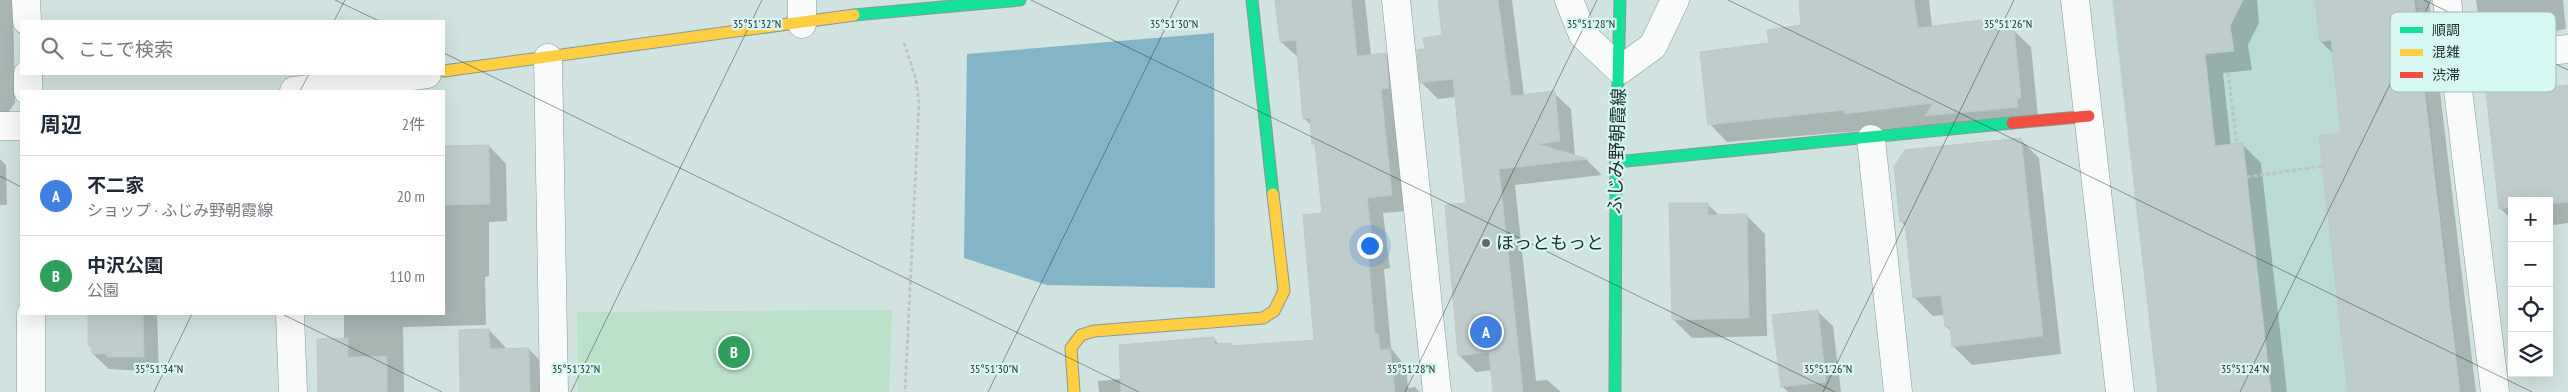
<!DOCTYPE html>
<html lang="ja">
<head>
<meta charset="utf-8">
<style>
  :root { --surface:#fff; --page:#f6f6f7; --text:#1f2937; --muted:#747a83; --line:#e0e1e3; --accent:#5d6c6a }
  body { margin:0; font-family:"PT Sans Narrow","Noto Sans JP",sans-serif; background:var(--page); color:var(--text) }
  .controls { position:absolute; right:15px; bottom:15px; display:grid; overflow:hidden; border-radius:0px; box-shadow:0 5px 20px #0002 }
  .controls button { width:45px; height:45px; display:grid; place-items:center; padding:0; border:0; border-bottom:1px solid var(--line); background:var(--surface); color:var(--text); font:25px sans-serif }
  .you { position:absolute; left:1369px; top:245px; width:18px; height:18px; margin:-12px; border:4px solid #fff; border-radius:50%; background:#1a73e8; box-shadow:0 0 0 8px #1a73e833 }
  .badge { display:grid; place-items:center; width:32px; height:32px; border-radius:50%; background:var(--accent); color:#fff; font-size:16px; font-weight:700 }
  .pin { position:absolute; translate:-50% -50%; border:2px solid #fff; box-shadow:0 1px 5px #0006 }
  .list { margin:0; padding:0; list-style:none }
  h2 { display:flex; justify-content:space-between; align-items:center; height:65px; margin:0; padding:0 20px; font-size:21px }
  h2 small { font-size:16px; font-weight:400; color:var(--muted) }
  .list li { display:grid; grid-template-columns:32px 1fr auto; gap:15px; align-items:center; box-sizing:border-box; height:80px; padding:0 20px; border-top:1px solid var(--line) }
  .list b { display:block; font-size:19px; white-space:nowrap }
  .list p { margin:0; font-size:16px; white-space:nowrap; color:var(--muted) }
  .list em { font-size:16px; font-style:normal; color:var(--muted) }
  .icon { flex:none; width:28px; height:28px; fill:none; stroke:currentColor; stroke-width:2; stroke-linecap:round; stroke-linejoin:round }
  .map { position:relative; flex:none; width:2568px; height:392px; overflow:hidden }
  .search { position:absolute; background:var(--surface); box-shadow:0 5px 20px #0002; left:20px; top:20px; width:425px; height:55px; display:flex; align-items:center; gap:12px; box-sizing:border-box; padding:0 18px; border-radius:0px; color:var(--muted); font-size:19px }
  .panel { position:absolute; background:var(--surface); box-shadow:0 5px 20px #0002; left:20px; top:90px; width:425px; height:225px; border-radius:0px }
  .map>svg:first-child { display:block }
  .built { fill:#bcdbd7 }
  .green { fill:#bde0c9 }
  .water { fill:#83b5c7 }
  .shadow { fill:#0003 }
  .building { fill:#becccb; stroke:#bac9c8 }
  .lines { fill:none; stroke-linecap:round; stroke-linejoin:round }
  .street-casing { stroke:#8b9997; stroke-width:29 }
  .fast-casing { stroke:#8b9997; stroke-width:13 }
  .slow-casing { stroke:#8b9997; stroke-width:13 }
  .jam-casing { stroke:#8b9997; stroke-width:13 }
  .path { stroke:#bec4c4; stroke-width:3; stroke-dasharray:4 2.5; stroke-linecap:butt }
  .street { stroke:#f8fbfa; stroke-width:28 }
  .fast { stroke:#16e098; stroke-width:11 }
  .slow { stroke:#ffcf43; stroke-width:11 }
  .jam { stroke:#f24e42; stroke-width:11 }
  .ticks { fill:none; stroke:#1f2c2a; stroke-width:1; stroke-opacity:0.45 }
  .poi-dot { fill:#5d6c6a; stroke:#d7f7f4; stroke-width:2 }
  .labels { text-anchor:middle; stroke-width:4.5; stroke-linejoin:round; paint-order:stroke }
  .street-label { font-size:18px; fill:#1f2c2a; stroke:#d7f7f4 }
  .poi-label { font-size:18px; fill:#1f2c2a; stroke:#d7f7f4; text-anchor:start }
  .key { fill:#d7f7f4; stroke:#a0bab7; stroke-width:1 }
  .key-label { font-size:14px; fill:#1f2c2a }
  .ticks-label { font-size:12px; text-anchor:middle; fill:#1f2c2a; stroke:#d7f7f4; stroke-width:4.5; stroke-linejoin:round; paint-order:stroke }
</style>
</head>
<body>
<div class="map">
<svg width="2568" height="392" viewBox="0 0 2568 392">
  <rect width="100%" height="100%" fill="#d1e3e0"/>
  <path class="built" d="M2112,0H2416L2461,392H2157Z"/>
  <path class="green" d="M892,310L889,392H578L577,312Z"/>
  <path class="water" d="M1214,33L1215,288L1047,285L964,258L967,54Z"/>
  <g class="shadow">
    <path d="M0,0H13L15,103L0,124Z"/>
    <path d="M1277,0H1365L1371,56L1385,54L1402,71L1407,211L1383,213L1390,268L1384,269L1391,348L1406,367L1408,388L1415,387L1420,392H1099L1098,381L1122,379L1214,339L1220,345L1230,344L1233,347L1315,341L1324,214L1317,147L1313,143L1312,126L1304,118L1299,58L1281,42Z"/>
    <path d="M1439,0H1512L1524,96L1554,93L1571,109L1575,156L1587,160L1602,175L1515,185L1536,381L1547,380L1561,392H1494L1492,370L1476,372L1459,355L1467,204L1456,97L1438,99L1422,83L1418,51L1426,50L1443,36Z"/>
    <path d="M1800,0H1929L1932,27L1987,21L1998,31L2013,30L2031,47L2038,116L1727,142L1710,124L1770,44L1803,27Z"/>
    <path d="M2114,0H2257L2259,23L2248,45L2252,70L2223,73L2231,146L2243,145L2261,163L2287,392H2159Z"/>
    <path d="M2316,0H2429L2476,392H2350L2343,134L2334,54L2321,42Z"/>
    <path d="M2476,0H2563L2566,29L2536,34L2537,41L2498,46L2480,28Z"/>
    <path d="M2519,87L2523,92H2568V223L2553,225L2549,222V201H2512V220L2500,208Z"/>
    <path d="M2021,140L2039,158L2061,354L1972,365L1953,346L1952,332L1946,326L1945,315L1933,316L1914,297L1906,227L1901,221Z"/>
    <path d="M489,146L506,164L507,221L489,222V276L485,277L486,325L403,327L404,392H319L344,339V314H444V147Z"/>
    <path d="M0,159L6,165L7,205H0Z"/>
    <path d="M1707,204L1720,216L1746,215L1765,234L1767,336L1692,338L1673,319Z"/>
    <path d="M1817,311L1833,326L1841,392H1788L1782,386Z"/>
    <path d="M89,314H157L159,372L109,369L93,354V349L89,345Z"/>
    <path d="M489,330L508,350L529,349L547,368L548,392H462Z"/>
  </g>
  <g class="building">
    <path d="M1275,0H1351L1357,56L1386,53L1389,88L1381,89L1392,195L1367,198L1374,253H1368L1375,334H1378L1380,350L1390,349L1395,392H1121L1119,345L1214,337L1215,344L1231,343V346L1314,340L1303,215L1322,213L1315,143L1312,144L1310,118L1303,119L1296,40L1280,42Z"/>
    <path d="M1438,0H1498L1511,96L1555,91L1560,141L1538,144L1588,159L1499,169L1523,392H1493L1489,352L1458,356L1445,205L1466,203L1453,79L1420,83L1417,50L1425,49L1423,38L1442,35Z"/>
    <path d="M1799,0H1914L1918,28L1988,19L1989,31L2014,28L2021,98L2017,99L2018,107L1925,116L1933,103L1844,114V110L1708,125L1700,52L1769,43L1767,30L1801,25Z"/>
    <path d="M2114,0H2243L2230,26L2234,51L2205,54L2215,146L2243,143L2271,392H2158Z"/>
    <path d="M2315,0H2414L2460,392H2348L2319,136L2341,133L2331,40L2320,42Z"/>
    <path d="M2568,85V202L2549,204V201H2512V207L2499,209L2486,90L2519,86L2520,91Z"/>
    <path d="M2021,138L2043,336L1952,347L1950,326L1945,327L1941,295L1913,298L1905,221L1900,222L1894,167L1905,150Z"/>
    <path d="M489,145L490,204L444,205V146Z"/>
    <path d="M1669,203H1708V215L1747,214L1749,318L1672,320Z"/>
    <path d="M1818,310L1826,382L1781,387L1772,315Z"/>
    <path d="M88,314H143L144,357H107V354H92V346H88Z"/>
    <path d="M489,329L490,349L529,348L530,392H460L459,330Z"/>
    <path d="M348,338V357L387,356V392H318L317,339Z"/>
  </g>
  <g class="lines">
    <g class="street-casing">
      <g id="street">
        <path d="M26,0L27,21"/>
        <path d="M1396,0L1437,392"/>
        <path d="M1569,0L1583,35L1620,70L1653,46L1675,0"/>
        <path d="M2075,0L2120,392"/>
        <path d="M2447,0L2495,392"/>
        <path d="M802,24V0"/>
        <path d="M548,58L554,392"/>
        <path d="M2454,62L2568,49"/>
        <path d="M28,74V91"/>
        <path d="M294,91L427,74"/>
        <path d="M0,126H21"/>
        <path d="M1871,139L1898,392"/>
        <path d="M31,314V392"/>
        <path d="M290,314L293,392"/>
      </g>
    </g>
    <g class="fast-casing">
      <g id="fast">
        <path d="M1252,0L1273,194"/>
        <path d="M854,15L1020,0"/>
        <path d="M1616,162L2012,123"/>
        <path d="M1615,392L1616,162L1620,0"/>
      </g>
    </g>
    <g class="slow-casing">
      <g id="slow">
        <path d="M444,71L854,15"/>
        <path d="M1074,392L1071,348L1081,335L1094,331L1263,318L1274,311L1284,291L1273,194"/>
      </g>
    </g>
    <g class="jam-casing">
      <path id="jam" d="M2012,123L2089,116"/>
    </g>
    <g class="path">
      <path d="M904,43L916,79L919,103L905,392"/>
      <path d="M2228,73L2237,144"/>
      <path d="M2247,177L2322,166"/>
    </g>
    <use href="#street" class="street"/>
    <use href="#fast" class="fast"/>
    <use href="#slow" class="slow"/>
    <use href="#jam" class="jam"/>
  </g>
  <path class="ticks" d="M335,0L379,21M1031,0L1835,392M1728,0L2532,392M2424,0L2568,70M334,21L345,0M444,53L1139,392M300,91L309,74M0,176L21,187M282,314L442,392M154,392L192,314M571,392L762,0M988,392L1179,0M1405,392L1597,0M1823,392L2014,0M2240,392L2431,0"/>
  <circle class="poi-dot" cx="1486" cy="243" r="5"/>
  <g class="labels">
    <g class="street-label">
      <text transform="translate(1617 151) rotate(-88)" y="6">ふじみ野朝霞線</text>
    </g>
    <g class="poi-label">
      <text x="1496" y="249">ほっともっと</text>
    </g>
  </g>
  <rect x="2390" y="12" width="166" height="80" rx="8" class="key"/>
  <rect x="2400" y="27" width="23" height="6" fill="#16e098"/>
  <rect x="2400" y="49" width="23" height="7" fill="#ffcf43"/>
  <rect x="2400" y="72" width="23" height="6" fill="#f24e42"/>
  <g class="key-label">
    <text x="2432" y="35">順調</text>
    <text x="2432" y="57">混雑</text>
    <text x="2432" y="80">渋滞</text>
  </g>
  <g class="ticks-label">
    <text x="757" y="28">35°51'32"N</text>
    <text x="1174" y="28">35°51'30"N</text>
    <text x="1591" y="28">35°51'28"N</text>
    <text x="2008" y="28">35°51'26"N</text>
    <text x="159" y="373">35°51'34"N</text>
    <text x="576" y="373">35°51'32"N</text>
    <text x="994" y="373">35°51'30"N</text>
    <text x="1411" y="373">35°51'28"N</text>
    <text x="1828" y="373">35°51'26"N</text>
    <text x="2245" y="373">35°51'24"N</text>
  </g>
</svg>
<div class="controls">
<button>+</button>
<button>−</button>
<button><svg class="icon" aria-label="locate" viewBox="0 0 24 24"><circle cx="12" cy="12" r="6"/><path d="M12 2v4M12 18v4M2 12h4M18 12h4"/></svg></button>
<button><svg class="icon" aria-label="layers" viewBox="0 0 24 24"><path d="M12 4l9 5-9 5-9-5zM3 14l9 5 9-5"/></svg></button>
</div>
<div class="you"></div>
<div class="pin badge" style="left:1486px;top:332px;background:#3f7fe0">A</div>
<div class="pin badge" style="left:734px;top:352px;background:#2e9e5b">B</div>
<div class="search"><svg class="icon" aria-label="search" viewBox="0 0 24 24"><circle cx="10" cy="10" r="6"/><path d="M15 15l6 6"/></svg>ここで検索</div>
<section class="panel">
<h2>周辺<small>2件</small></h2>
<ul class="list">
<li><span class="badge" style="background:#3f7fe0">A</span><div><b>不二家</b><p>ショップ · ふじみ野朝霞線</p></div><em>20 m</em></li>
<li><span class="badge" style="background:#2e9e5b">B</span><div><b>中沢公園</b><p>公園</p></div><em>110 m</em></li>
</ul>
</section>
</div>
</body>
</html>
